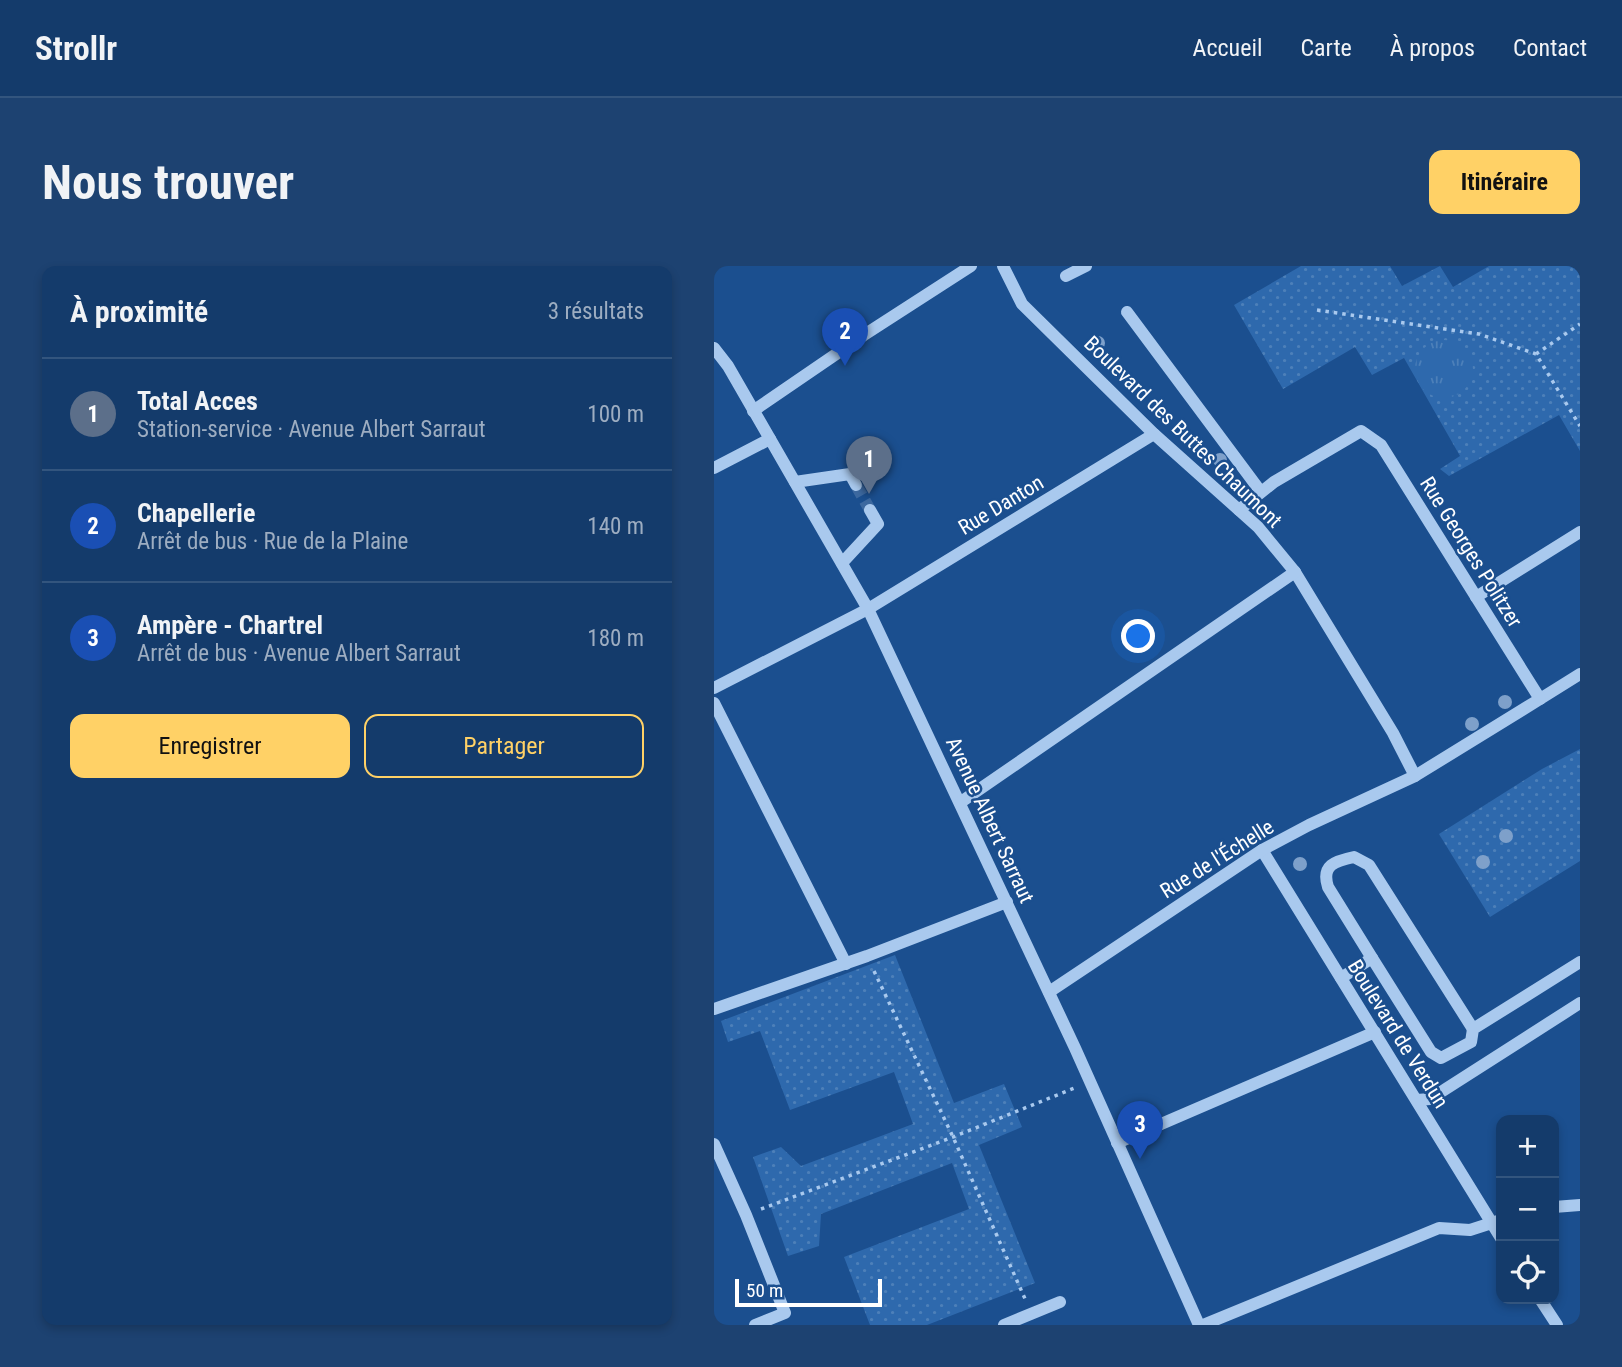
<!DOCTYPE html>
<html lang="fr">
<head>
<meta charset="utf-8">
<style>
  :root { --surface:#143b6b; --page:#1d4271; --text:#f1f3f6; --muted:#9dadc1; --line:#33557e; --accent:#ffd166 }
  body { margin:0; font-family:"Roboto Condensed",sans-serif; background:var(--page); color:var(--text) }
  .controls { position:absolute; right:21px; bottom:21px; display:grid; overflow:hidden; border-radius:14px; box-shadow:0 4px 10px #0003 }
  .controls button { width:63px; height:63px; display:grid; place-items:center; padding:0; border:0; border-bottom:2px solid var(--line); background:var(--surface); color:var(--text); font:35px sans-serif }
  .scale { position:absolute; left:21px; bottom:18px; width:147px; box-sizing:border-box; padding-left:7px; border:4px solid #fff; border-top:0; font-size:19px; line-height:24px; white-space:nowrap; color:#fff; -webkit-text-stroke:5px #1b4f8f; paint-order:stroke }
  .you { position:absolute; left:425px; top:371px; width:24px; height:24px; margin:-18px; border:5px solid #fff; border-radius:50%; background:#1a73e8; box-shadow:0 0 0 10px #1a73e833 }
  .badge { display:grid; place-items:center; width:46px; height:46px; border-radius:50%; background:var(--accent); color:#fff; font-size:23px; font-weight:700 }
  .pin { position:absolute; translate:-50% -58px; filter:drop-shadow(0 2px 4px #0008) }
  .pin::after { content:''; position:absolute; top:37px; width:24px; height:21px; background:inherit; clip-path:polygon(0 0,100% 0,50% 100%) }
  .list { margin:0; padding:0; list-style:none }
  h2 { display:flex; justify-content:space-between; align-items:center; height:91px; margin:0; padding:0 28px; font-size:30px }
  h2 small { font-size:23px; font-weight:400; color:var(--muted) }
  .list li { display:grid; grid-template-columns:46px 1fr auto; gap:21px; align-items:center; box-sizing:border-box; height:112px; padding:0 28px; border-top:2px solid var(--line) }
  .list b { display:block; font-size:26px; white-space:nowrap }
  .list p { margin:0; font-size:23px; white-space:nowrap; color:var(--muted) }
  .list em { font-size:23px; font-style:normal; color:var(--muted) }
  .actions { display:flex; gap:14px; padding:21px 28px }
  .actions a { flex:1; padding:16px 0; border:2px solid var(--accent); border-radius:14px; text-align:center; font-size:24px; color:var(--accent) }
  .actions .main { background:var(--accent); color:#111 }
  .icon { flex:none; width:38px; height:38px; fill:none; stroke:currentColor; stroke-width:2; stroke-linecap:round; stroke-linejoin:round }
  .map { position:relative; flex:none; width:866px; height:1059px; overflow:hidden; border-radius:14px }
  header { display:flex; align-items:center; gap:42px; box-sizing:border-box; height:98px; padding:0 35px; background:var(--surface); border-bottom:2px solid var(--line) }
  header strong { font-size:33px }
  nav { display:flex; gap:38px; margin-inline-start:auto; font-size:24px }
  .intro { display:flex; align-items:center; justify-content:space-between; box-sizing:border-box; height:168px; padding:0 42px }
  h1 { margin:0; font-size:49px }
  .button { padding:18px 32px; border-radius:14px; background:var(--accent); color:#111; font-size:24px; font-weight:700 }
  main { display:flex; gap:42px; padding:0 42px }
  aside { flex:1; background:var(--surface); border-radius:14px; box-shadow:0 4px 10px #0003 }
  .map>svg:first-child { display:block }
  .grass { fill:url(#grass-dots) }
  .park { fill:url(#park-tufts) }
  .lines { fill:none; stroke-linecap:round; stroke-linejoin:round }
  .minor-tunnel { stroke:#3d69a0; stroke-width:12; stroke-dasharray:12 6; stroke-linecap:butt }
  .path { stroke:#a9c9ee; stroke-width:3.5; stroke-dasharray:3.5 5; stroke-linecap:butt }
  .minor { stroke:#a9c9ee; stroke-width:12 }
  .tree { fill:#7ea0ca }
  .labels { text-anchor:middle; stroke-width:5; stroke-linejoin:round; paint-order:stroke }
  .street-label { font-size:21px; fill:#fff; stroke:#1b4f8f }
</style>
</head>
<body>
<header>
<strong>Strollr</strong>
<nav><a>Accueil</a><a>Carte</a><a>À propos</a><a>Contact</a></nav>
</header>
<div class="intro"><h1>Nous trouver</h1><a class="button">Itinéraire</a></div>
<main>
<aside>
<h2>À proximité<small>3 résultats</small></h2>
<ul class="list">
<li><span class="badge" style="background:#5c6f8a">1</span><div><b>Total Acces</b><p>Station-service · Avenue Albert Sarraut</p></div><em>100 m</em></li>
<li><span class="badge" style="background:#1a4fb4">2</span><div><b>Chapellerie</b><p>Arrêt de bus · Rue de la Plaine</p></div><em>140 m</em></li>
<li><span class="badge" style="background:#1a4fb4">3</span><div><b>Ampère - Chartrel</b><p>Arrêt de bus · Avenue Albert Sarraut</p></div><em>180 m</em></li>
</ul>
<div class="actions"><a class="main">Enregistrer</a><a>Partager</a></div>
</aside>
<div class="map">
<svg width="866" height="1059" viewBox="0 0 866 1059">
  <defs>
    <pattern id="grass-dots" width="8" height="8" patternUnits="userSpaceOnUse" patternTransform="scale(1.75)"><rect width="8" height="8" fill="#2e69ad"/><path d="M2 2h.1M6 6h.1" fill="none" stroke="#4d80b9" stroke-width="1.8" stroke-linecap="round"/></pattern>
    <pattern id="park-tufts" width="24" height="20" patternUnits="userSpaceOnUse" patternTransform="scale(1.75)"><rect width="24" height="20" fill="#2e69ad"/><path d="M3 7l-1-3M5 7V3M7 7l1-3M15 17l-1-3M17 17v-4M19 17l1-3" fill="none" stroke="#4d80b9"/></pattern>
  </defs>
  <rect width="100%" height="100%" fill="#1b4f8f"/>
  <g class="grass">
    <path d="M587,0H676L688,20L726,0L739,21L775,0H866V185L845,149L735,210L726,203L746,190L690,92L658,109L641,81L569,123L520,39Z"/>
    <path d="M866,483V595L776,651L725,568L828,503Z"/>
    <path d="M181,689L240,837L290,818L308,861L265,879L321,1017L213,1059H156L130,991L255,943L238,897L107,948L105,980L74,990L39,891L67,881L87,900L199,858L180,806L76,844L46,765L14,776L7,755Z"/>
  </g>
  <circle class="park" cx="730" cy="103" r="29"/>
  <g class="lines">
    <path class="minor-tunnel" d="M142,219L156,244"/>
    <g class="path">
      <path d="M603,44L765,68L822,88L866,160"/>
      <path d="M822,88L866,58"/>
      <path d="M160,705L239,871L312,1035"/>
      <path d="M47,943L239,871L363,821"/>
    </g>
    <g class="minor">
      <path d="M289,0L308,38L440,168L544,261L581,306L679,467L701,510"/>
      <path d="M352,10L372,0"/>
      <path d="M413,46L547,226"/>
      <path d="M0,82L14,100L154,343L361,782L485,1059"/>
      <path d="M39,145L150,69L257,0"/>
      <path d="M0,202L56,173"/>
      <path d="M81,216L136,208L142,219"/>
      <path d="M128,297L164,258L156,244"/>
      <path d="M762,331L866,266"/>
      <path d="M0,422L154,343L440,168"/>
      <path d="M826,433L866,408"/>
      <path d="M0,437L132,698"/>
      <path d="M247,536L581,306"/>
      <path d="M548,584L787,972"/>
      <path d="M658,692L614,621C607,599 621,595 640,591L655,599L759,763"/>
      <path d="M627,712L658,692L717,786L727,792L757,776L759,763L866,696"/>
      <path d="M335,726L548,584L595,559L701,510L826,433L667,179L647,165L560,216L525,244"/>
      <path d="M0,743L153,690L293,636"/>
      <path d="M703,834L716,833L866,737"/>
      <path d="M403,877L661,766"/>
      <path d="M0,878L32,949L71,1047L41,1059"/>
      <path d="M840,941L866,939"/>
      <path d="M826,1033L843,1059"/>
      <path d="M290,1059L346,1036"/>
      <path d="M489,1059L725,962L756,964L787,954"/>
    </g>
  </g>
  <g class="tree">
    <circle cx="384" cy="77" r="7"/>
    <circle cx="506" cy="194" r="7"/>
    <circle cx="791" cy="436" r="7"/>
    <circle cx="758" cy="458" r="7"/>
    <circle cx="792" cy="570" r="7"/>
    <circle cx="769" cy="596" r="7"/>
    <circle cx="586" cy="598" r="7"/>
  </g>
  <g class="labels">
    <g class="street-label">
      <text transform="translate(469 166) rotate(44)" y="7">Boulevard des Buttes Chaumont</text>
      <text transform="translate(287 239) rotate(-31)" y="7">Rue Danton</text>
      <text transform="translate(757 286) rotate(58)" y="7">Rue Georges Politzer</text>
      <text transform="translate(276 554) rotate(65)" y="7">Avenue Albert Sarraut</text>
      <text transform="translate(503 593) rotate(-32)" y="7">Rue de l'Échelle</text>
      <text transform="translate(684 768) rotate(58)" y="7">Boulevard de Verdun</text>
    </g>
  </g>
</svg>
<div class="controls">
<button>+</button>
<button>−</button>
<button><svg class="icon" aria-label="locate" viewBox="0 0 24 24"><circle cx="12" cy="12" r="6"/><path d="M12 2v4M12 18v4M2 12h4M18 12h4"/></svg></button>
</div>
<div class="scale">50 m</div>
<div class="you"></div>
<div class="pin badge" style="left:155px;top:228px;background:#5c6f8a">1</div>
<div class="pin badge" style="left:131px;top:100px;background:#1a4fb4">2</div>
<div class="pin badge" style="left:426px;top:893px;background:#1a4fb4">3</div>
</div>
</main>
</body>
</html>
